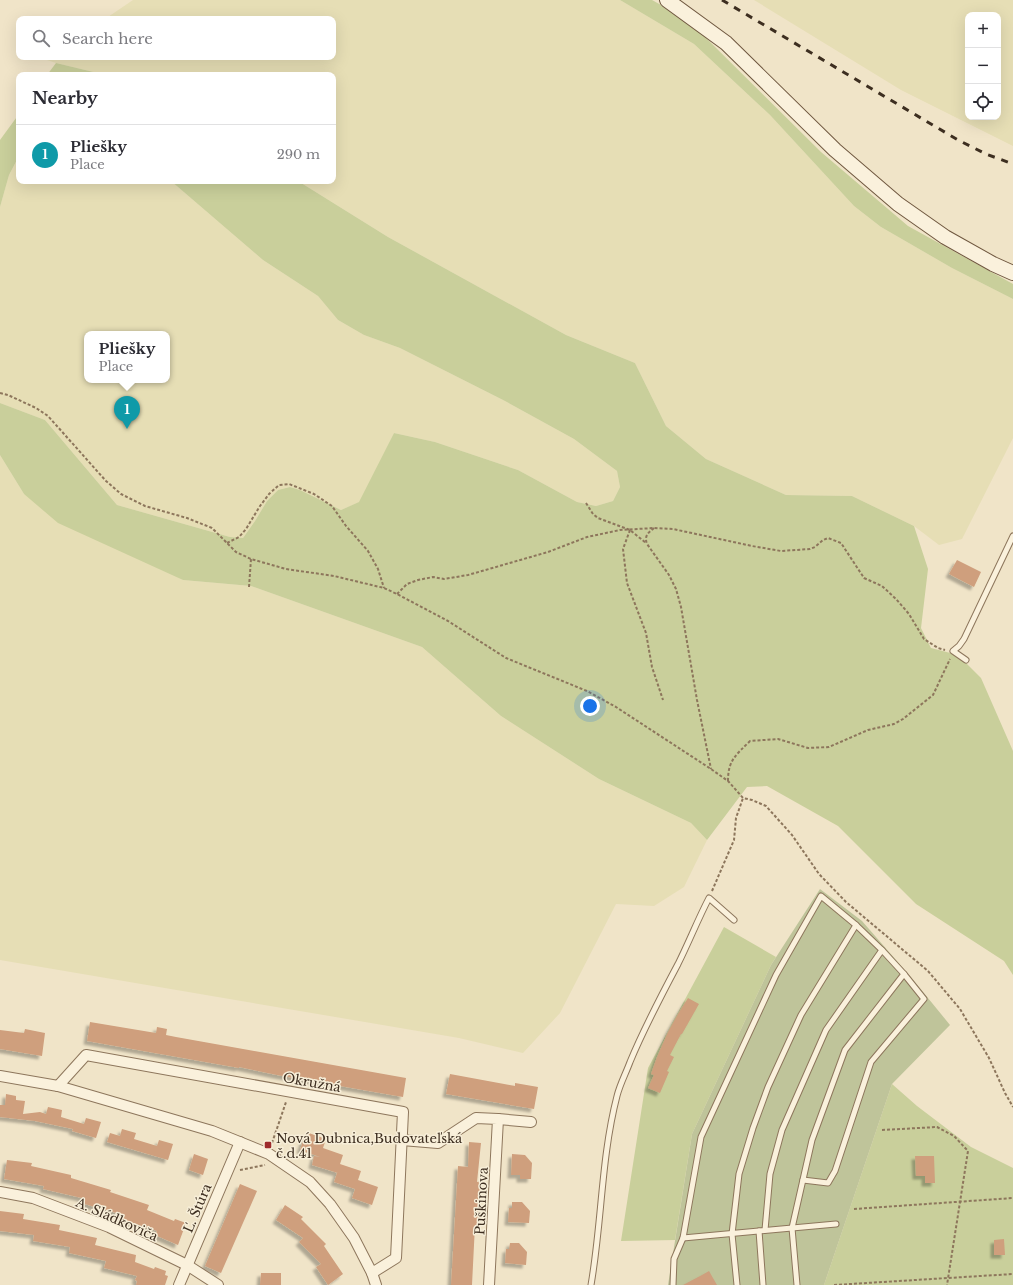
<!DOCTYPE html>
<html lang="en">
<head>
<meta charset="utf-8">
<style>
  :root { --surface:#fff; --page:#f2f2f3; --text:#2b2b33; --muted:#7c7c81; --line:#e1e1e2; --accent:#b45309 }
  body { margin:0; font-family:"Libre Baskerville",serif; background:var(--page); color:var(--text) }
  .controls { position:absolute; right:12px; top:12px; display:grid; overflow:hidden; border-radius:8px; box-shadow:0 4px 16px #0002 }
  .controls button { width:36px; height:36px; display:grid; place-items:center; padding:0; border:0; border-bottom:1px solid var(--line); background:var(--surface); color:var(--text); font:20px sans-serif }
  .you { position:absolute; left:590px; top:706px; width:14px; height:14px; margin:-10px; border:3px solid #fff; border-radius:50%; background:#1a73e8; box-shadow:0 0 0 6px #1a73e833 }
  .badge { display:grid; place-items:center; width:26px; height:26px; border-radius:50%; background:var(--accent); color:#fff; font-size:13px; font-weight:700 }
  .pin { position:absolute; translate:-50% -33px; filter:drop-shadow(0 1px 2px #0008) }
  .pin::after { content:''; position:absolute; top:21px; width:14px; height:12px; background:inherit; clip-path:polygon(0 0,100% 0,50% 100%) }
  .popup { position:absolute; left:84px; top:331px; width:86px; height:52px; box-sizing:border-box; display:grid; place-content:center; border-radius:8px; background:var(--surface); filter:drop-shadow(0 1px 3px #0005); font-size:13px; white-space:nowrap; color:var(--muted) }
  .popup b { font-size:15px; color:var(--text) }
  .popup::after { content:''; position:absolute; left:50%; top:100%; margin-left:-8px; border:8px solid transparent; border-top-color:var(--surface) }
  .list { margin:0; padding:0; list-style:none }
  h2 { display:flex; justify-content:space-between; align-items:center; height:52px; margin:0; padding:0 16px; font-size:17px }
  h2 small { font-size:13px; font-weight:400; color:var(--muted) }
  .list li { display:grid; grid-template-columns:26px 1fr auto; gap:12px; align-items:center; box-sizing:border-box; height:60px; padding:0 16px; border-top:1px solid var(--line) }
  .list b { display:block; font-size:15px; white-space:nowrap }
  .list p { margin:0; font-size:13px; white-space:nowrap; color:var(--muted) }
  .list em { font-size:13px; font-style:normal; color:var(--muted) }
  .icon { flex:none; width:22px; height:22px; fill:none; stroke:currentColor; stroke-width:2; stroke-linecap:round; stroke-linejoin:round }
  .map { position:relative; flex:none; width:1013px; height:1285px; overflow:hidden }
  .search { position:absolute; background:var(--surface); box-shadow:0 4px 16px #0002; left:16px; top:16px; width:320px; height:44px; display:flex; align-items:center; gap:10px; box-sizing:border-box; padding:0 14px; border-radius:8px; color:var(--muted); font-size:15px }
  .panel { position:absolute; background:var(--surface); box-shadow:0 4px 16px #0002; left:16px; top:72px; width:320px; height:112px; border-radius:8px }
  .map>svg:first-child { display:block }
  .farmland { fill:#e6deb5; fill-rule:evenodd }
  .green { fill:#c9cf9b }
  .cemetery { fill:#bfc49a }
  .building { fill:#cf9f7d; filter:url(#shadow) }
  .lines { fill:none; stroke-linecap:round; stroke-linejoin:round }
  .service-casing { stroke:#8d765c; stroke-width:7 }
  .minor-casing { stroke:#8d765c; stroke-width:12 }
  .secondary-casing { stroke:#6f573f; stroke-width:16 }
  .path { stroke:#8d765c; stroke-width:2; stroke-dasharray:3 2; stroke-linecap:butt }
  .service { stroke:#faf1dc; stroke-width:5 }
  .minor { stroke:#faf1dc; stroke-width:10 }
  .secondary { stroke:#faf1dc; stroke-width:14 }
  .rail { stroke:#3d2e20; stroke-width:3; stroke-dasharray:7 7; stroke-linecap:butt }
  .poi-dot { fill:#9e2a2b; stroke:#f7eed8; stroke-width:1.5 }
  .labels { text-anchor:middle; stroke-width:3; stroke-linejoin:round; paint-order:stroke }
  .street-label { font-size:13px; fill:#3d2e20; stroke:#f7eed8 }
  .poi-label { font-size:13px; fill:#3d2e20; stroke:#f7eed8; text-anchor:start }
</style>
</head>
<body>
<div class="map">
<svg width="1013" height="1285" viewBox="0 0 1013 1285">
  <defs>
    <filter id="shadow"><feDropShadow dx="-3.5" dy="3.5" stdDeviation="1" flood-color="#0004"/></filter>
  </defs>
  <rect width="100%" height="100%" fill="#f0e4c8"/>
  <g class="farmland">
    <path d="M133,0H620L694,44L770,115L854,206L881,227L952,268L1013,299V438L962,539L939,545L914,526L852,496L786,495L706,459L666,426L635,363L566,335L388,237L298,181H333V75H106L56,63L44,59L48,57H333V19H105Z"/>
    <path d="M754,0H1013V146L901,90ZM968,15H998V117H968Z"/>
    <path d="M19,156V181H171L263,260L318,296L338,320L364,335L400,348L505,401L574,439L617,471L620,487L613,501L596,506L577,502L518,470L435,442L394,433L360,502L341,510L300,490L290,487L278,490L267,501L255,521L243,538L230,537L117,505L45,420L0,403V207L9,175ZM87,334H167V380H87Z"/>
    <path d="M0,455L24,494L183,580L251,586L422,647L501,716L599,779L691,823L707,840L684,887L654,906L616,904L560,1013L523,1053L459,1038L0,960Z"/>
  </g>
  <g class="green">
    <path d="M620,0H652L661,5L705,37L821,152L908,226L1013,284V299L952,268L881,227L854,206L770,115L694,44Z"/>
    <path d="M56,63L106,75H47Z"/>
    <path d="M19,114V156L9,175L0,207V140Z"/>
    <path d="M171,181H298L388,237L566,335L635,363L666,426L706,459L786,495L852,496L914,526L928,569L921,628L931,648L958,655L981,678L1013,751V975L1004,961L916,904L838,826L767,786L747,787L707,840L691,823L599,779L501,716L422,647L251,586L183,580L58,523L24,494L0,455V403L45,420L117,505L230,537L243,538L255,521L267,501L278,490L290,487L300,490L341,510L359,502L394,433L435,442L518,470L577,502L596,506L613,501L620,487L617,471L574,439L505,401L400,348L364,335L338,320L318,296L263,260Z"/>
    <path d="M724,927L776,957L771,965L692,1134L675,1240L621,1241L648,1068Z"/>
    <path d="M892,1084L917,1106L971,1147L1013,1168V1285H824Z"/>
  </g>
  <path class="cemetery" d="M820,889L862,921L910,976L950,1025L892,1084L824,1285H668L692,1134L771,965Z"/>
  <g class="building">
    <path d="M957,560L981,572L974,587L949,574Z"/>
    <path d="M688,998L699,1004L682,1034H681L670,1055L674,1057L667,1071L669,1072L660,1093L648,1088L654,1075L651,1074L657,1057L668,1032L678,1014Z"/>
    <path d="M90,1022L156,1033L157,1027L167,1029L166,1035L176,1037L406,1078L403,1097L277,1075L239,1067V1068L87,1041Z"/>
    <path d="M25,1029L45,1033L42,1056L0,1049V1030L24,1033Z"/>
    <path d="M450,1074L515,1086V1083L538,1087L534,1109L446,1094Z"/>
    <path d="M6,1094L16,1096V1100L25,1101L23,1114L40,1112L46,1114L48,1107L62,1110L61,1117L84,1124L86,1118L101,1122L96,1138L72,1131L73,1129L35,1121L0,1117V1105H5Z"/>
    <path d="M122,1129L136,1133L134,1139L157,1146L159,1140L173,1144L168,1160L107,1142L110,1133L120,1136Z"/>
    <path d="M306,1132L326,1139L323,1148L343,1155L340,1164L361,1171L358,1180L378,1187L372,1205L352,1198L355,1189L334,1182L337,1173H338L312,1165L314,1156L320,1157L300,1150Z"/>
    <path d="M469,1142L481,1143L477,1182L481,1181L479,1225H475L472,1285H451L458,1166L468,1167Z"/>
    <path d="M194,1154L208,1159L203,1175L189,1170Z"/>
    <path d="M512,1154L525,1155L532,1163L531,1179H520V1175H511Z"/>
    <path d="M915,1156H934L935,1183H925V1176H916Z"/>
    <path d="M7,1160L32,1163L31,1166L71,1175V1178L111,1190L110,1192L149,1205L147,1210L174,1221L175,1219L186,1223L178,1245L155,1235L157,1231L119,1218L120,1214L81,1203L82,1198L43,1189L44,1186L4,1179Z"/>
    <path d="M240,1184L257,1191L221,1273L205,1266Z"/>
    <path d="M512,1202H522L530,1211L529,1223L508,1222L509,1208H512Z"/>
    <path d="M285,1205L303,1217L301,1219L326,1244L324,1246L343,1274L328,1285L316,1267L321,1264L299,1242L303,1238L276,1220Z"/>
    <path d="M0,1211L24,1214L23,1219L60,1225L59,1230L97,1238L95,1245L136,1255L135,1262L154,1269L155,1267L166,1271L165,1275L168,1276L165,1285H136L137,1281L135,1280L137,1276L104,1268L106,1261L69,1253L70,1247L33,1241L34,1235L0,1231Z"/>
    <path d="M1004,1239L1005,1255H994V1240Z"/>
    <path d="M510,1243H519L527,1252L526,1265L505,1263L506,1249H509Z"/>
    <path d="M709,1271L717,1285H683L702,1275Z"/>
    <path d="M261,1273H281V1285H260Z"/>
  </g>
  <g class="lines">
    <g class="service-casing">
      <g id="service">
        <path d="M966,660L953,651L959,646L964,639L1013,536"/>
        <path d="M803,1180L828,1183L835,1171L871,1062L924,999L904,974"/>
        <path d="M765,1230L770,1174L782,1130L826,1030L882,950"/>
        <path d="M759,1231L763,1285"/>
        <path d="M683,1238L836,1224"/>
        <path d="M591,1285C602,1222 601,1158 617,1096C620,1084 626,1073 630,1062C644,1028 661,996 678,964C689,942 698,919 709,898L734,920"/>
        <path d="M673,1285L674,1259L683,1238L701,1137L776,975L821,896L856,925L882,950L904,974L845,1050L812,1140L792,1228L797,1285"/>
        <path d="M737,1285L732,1234L739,1174L753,1128L768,1087L801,1015L856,925"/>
      </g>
    </g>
    <g class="minor-casing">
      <g id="minor">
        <path d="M0,1076L58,1086L212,1131L269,1154L310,1182L330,1204L354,1238L372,1273L376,1285"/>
        <path d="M58,1086L86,1055L403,1112L396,1258L372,1273"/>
        <path d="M498,1119L531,1122"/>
        <path d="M402,1140L438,1143L476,1118L498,1119L489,1285"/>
        <path d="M0,1192L33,1198L109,1227L187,1265L218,1285"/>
        <path d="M179,1285L240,1142"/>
      </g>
    </g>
    <g class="secondary-casing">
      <path id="secondary" d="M667,0L726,43L835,150L898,204L945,237L993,264L1013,273"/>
    </g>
    <g class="path">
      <path d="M0,393L8,395L36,408L48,416L106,481L121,494L145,506L187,518L212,528L236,552L251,559L286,569L334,576L384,588L397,594L448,621L506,658L587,691L616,707L711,769L728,781L743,798L752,800L766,806L792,835L819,874L846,902L928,971L960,1009L989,1058L1005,1093L1013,1107"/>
      <path d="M586,503L593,514L598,518L630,530L646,543"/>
      <path d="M654,528C648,533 644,536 647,544L669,575L676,589L681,607L697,700L711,769"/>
      <path d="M630,530L623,549L627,583L646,633L652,667L663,700"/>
      <path d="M227,543L239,537L246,529L260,506L269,494L279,485L289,484L314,494L332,506L346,526L368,551L378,569L384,588"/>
      <path d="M249,587L251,559"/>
      <path d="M397,594L407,584L418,580L433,577L444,579L468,575L548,552L587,537L620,530L654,528L673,529L752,546L781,551L810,549L815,547L823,540L828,538L841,543L864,578L882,586L896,599L909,614L924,639L938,648L945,650"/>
      <path d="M728,781C728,760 736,755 750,741L778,739L808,748L829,747L868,730L894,724L903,719L933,695L950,659"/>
      <path d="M712,891L734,840L736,818L743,798"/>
      <path d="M882,1130L937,1127L954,1136L968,1151L947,1285"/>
      <path d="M272,1143L286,1102"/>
      <path d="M240,1170L265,1165"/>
      <path d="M854,1209L1013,1198"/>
      <path d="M834,1285L1013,1274"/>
    </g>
    <use href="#service" class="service"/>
    <use href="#minor" class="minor"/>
    <use href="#secondary" class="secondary"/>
    <path class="rail" d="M722,0L958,140L986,154L1013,164"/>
  </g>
  <rect class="poi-dot" x="264" y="1141" width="8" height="8" rx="2"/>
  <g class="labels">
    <g class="street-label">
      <text transform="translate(312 1082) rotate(10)" y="5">Okružná</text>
      <text transform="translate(481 1201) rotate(-87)" y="5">Puškinova</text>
      <text transform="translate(197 1208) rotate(-67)" y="5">Ľ. Štúra</text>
      <text transform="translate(117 1219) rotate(24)" y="5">A. Sládkoviča</text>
    </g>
    <g class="poi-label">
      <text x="276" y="1143">Nová Dubnica,Budovateľská<tspan x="276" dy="15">č.d.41</tspan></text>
    </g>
  </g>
</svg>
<div class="controls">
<button>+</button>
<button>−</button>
<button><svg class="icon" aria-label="locate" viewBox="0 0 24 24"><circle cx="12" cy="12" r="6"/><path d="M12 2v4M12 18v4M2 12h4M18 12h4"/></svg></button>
</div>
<div class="you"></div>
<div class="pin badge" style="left:127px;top:429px;background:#0f9aa8">1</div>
<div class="popup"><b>Pliešky</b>Place</div>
<div class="search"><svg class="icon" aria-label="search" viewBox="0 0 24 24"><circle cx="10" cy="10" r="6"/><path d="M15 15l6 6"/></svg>Search here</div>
<section class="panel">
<h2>Nearby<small></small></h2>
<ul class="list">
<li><span class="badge" style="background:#0f9aa8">1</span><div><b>Pliešky</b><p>Place</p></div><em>290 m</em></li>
</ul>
</section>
</div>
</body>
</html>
